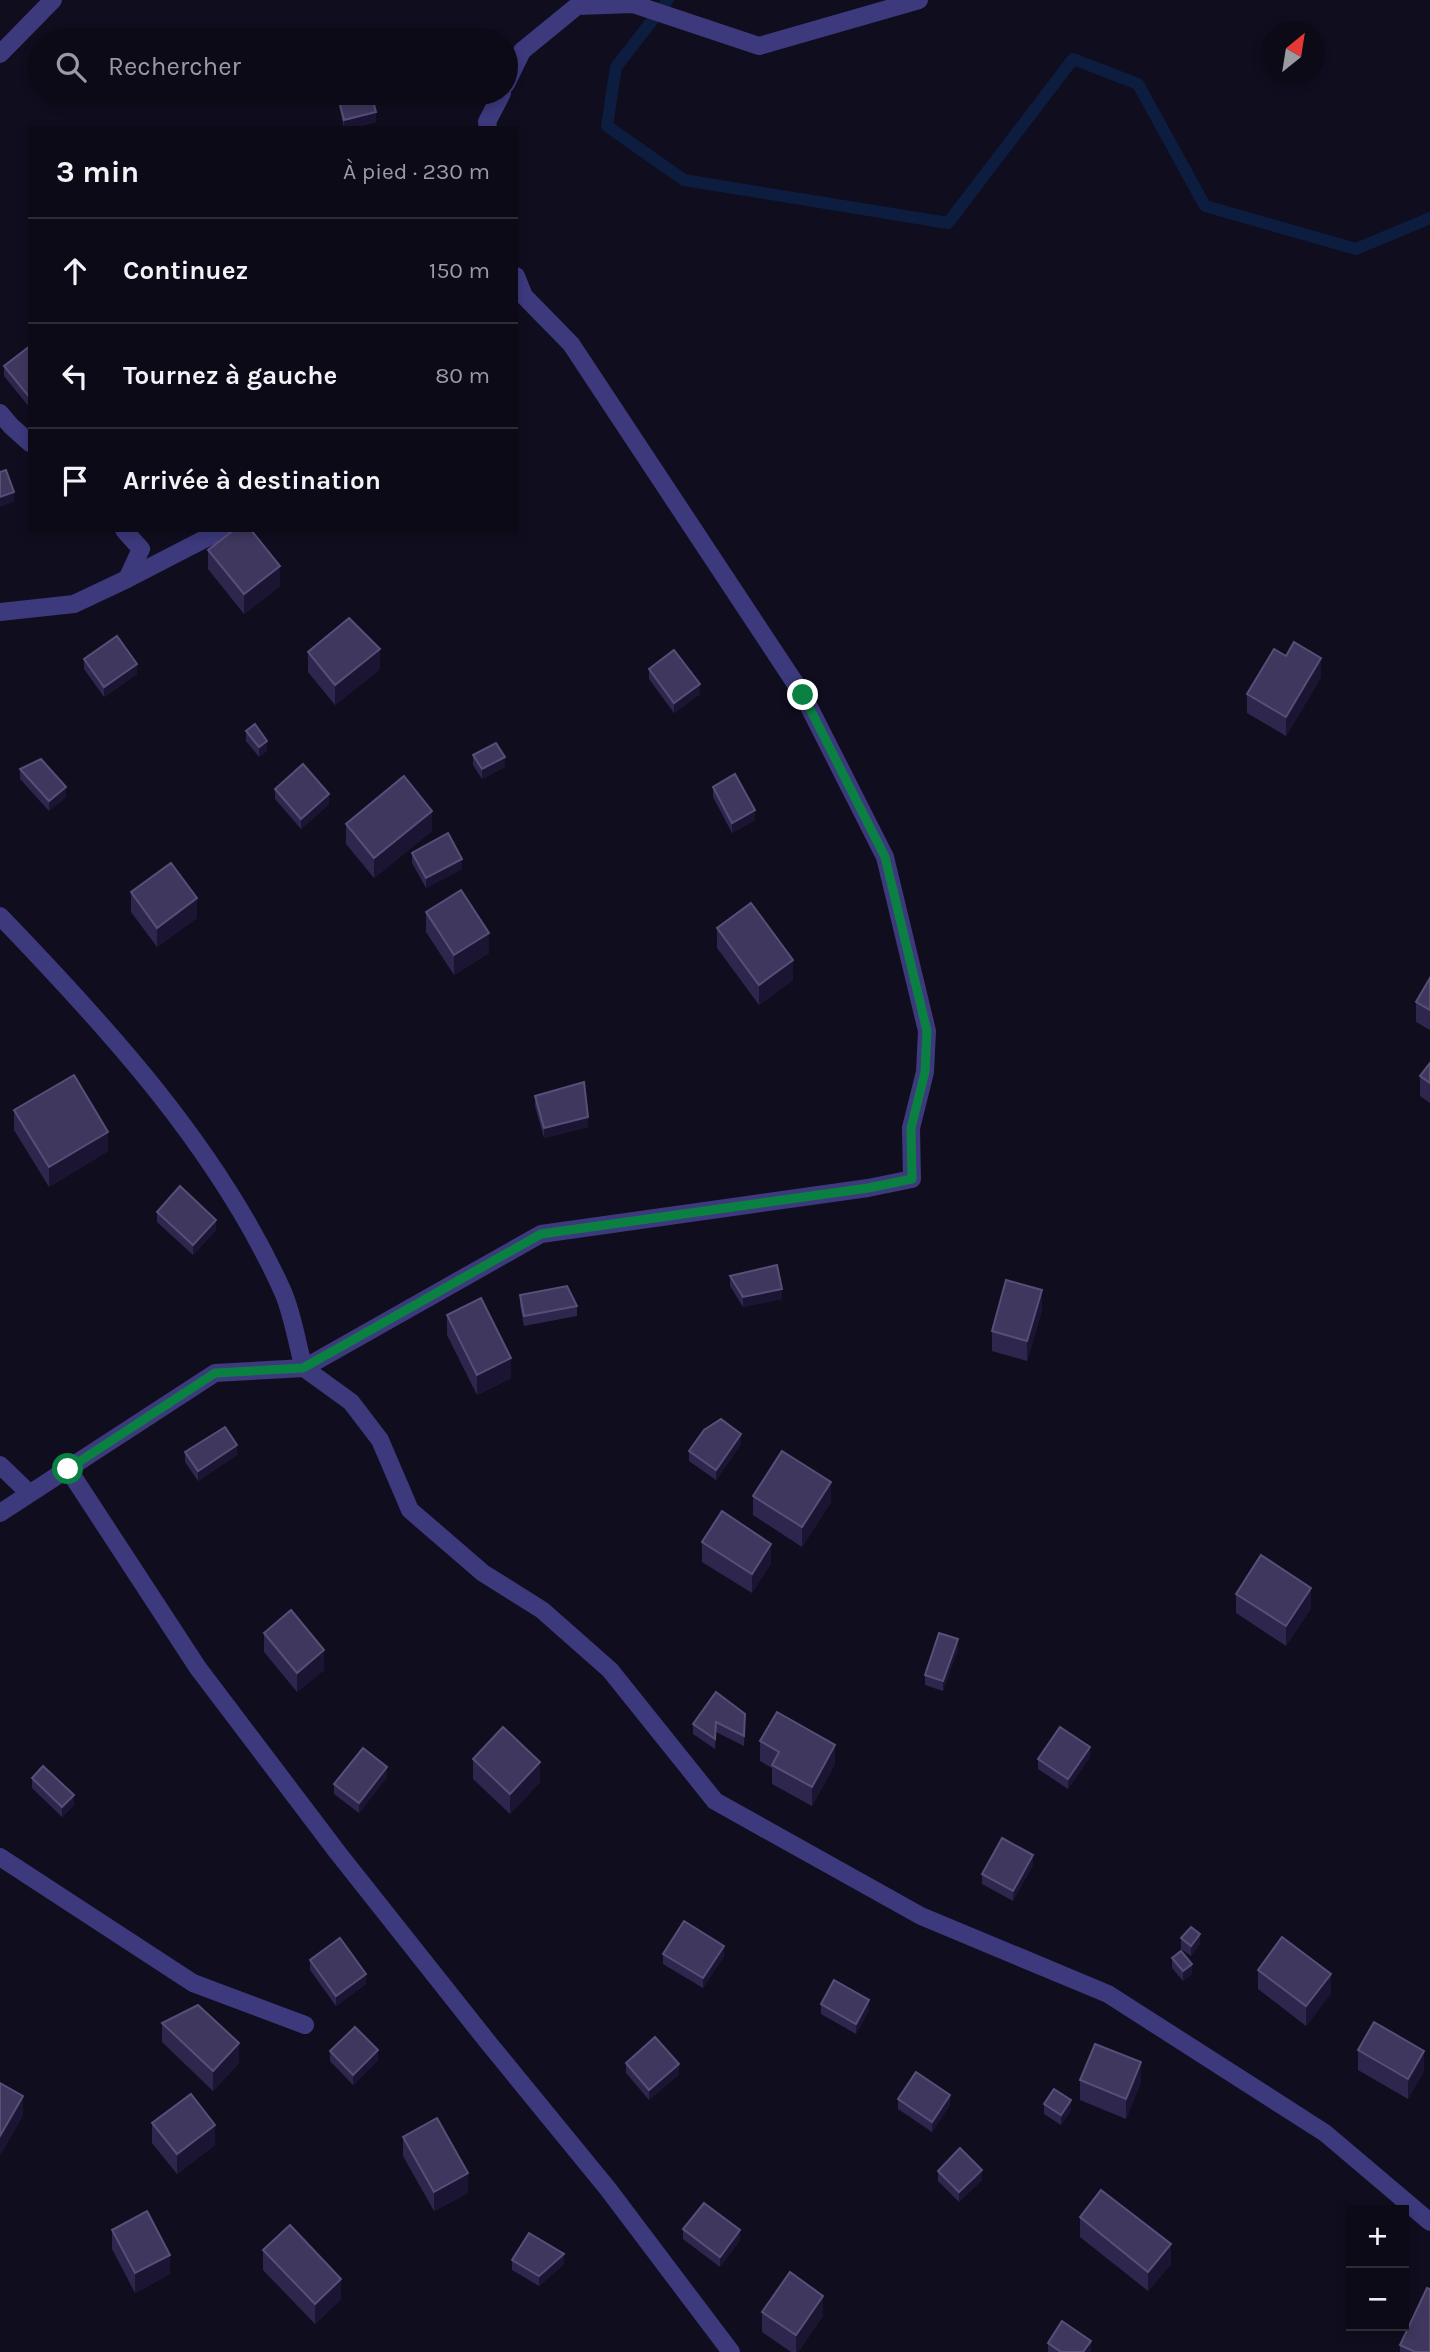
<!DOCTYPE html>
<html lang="fr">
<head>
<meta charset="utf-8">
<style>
  :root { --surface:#0c0a17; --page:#151320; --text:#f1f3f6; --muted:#9a9aa1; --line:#2c2b36 }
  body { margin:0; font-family:Karla,sans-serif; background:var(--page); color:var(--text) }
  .controls { position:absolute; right:21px; bottom:21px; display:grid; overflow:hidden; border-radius:0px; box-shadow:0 4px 10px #0003 }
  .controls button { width:63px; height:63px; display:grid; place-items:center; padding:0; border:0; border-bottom:2px solid var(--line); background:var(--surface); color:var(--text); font:35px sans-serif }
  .compass { position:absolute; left:1262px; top:21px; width:63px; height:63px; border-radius:50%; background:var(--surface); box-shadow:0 4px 10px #0003; rotate:30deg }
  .stop { position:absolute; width:21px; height:21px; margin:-16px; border:5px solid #0b8043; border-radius:50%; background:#fff }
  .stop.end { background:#0b8043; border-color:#fff; box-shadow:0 2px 7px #0008 }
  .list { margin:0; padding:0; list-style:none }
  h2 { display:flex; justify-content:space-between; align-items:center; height:91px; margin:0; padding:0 28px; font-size:30px }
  h2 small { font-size:23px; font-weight:400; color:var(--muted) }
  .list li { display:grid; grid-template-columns:46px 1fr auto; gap:21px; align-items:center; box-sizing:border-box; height:105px; padding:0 28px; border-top:2px solid var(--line) }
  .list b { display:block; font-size:26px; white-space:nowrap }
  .list em { font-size:23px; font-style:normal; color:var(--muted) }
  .icon { flex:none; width:38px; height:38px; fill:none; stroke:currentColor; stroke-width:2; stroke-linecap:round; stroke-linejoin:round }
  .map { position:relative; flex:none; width:1430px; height:2352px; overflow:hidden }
  .search { position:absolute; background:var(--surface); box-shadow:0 4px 10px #0003; left:28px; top:28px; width:490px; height:77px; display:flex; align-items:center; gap:18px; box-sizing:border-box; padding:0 24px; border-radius:38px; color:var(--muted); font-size:26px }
  .panel { position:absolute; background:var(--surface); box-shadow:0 4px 10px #0003; left:28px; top:126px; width:490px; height:406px; border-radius:0px }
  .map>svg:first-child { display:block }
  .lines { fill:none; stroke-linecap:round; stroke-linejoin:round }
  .stream { stroke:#0c1d3f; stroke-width:12 }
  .minor { stroke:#3d397d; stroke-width:18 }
  .wall { fill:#2e264c }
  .shaded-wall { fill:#1b1432 }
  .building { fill:#40375f; stroke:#574f78; stroke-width:2 }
  .route { stroke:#0b8043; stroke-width:9 }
</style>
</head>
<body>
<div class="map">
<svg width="1430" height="2352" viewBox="0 0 1430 2352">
  <rect width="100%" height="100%" fill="#100d1f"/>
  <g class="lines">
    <path class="stream" d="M668,0L616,67L607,126L684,180L948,223L1073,59L1138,84L1205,206L1356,249L1430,218"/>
    <g class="minor">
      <path d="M0,54L53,0"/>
      <path d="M506,84L522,51L577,6L633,4L759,46L919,0"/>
      <path d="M488,128L487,122L502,93"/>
      <path d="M0,413L11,426L30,443"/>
      <path d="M127,579L222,530"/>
      <path d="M0,612L74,604L127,579L141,549L124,530"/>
      <path d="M0,916C107,1027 219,1149 283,1292C293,1315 297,1344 304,1368L351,1402L380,1440L410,1510L483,1573L542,1610L610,1670L715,1801L921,1916L1108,1994L1325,2133L1430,2222"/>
      <path d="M0,1465L29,1493"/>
      <path d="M68,1469L198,1668L338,1853L487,2041L608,2189L731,2352"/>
      <path d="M0,1513L215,1373L304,1368L541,1234L868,1188L912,1179L911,1128L925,1072L927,1031L885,857L803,695L571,344L524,296L516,276"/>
      <path d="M0,1857L193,1983L305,2025"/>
    </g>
  </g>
  <g class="wall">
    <path d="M336,93H371L376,122L353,128H344Z"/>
    <path d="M30,346V408L4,376V366Z"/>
    <path d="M208,550L280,586L244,614L208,569Z"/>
    <path d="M308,652L380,669L335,705L308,672Z"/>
    <path d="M1286,656L1321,677L1286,736L1247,713V694Z"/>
    <path d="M84,659L137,674L104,697L84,669Z"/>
    <path d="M649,669L700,694L674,713L649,679Z"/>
    <path d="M246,731L267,751L259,757L246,741Z"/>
    <path d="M473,755L505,767L482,779L473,765Z"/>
    <path d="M20,769L66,797L49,811L20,779Z"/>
    <path d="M713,787L755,820L732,833L713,797Z"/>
    <path d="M275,789L329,804L301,829L275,799Z"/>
    <path d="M346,824L432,831L374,878L346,844Z"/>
    <path d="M412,853L462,869L426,888L412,863Z"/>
    <path d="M131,892L197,918L157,947L131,912Z"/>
    <path d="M426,912L489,953L454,975L426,932Z"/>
    <path d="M717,928L793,980L759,1005L717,948Z"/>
    <path d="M1430,978V1030L1416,1022V1002Z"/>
    <path d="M1430,1063V1103L1420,1096V1076Z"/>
    <path d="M535,1096L588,1127L544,1138L535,1106Z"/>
    <path d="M14,1110L108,1151L49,1187L14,1130Z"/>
    <path d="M157,1212L216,1230L193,1255L157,1222Z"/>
    <path d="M730,1276L782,1299L743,1307L730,1286Z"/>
    <path d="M520,1295L577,1306V1316L524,1326L520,1305Z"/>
    <path d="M1042,1310L1027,1361L992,1351V1331Z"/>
    <path d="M447,1315L511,1378L477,1395L447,1335Z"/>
    <path d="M741,1444L716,1480L689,1461V1451Z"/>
    <path d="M185,1452L237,1455L198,1481L185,1462Z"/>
    <path d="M753,1496L831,1502L802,1547L753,1515Z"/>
    <path d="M702,1542L771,1563L752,1593L702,1562Z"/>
    <path d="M1236,1594L1311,1608L1286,1646L1236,1613Z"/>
    <path d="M264,1633L324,1670L297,1692L264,1652Z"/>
    <path d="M958,1649L943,1691L925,1685V1675Z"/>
    <path d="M716,1692L745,1724L744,1746L716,1732L715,1749L693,1734V1724Z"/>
    <path d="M760,1741L835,1764L812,1806L772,1784V1768L760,1761Z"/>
    <path d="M1090,1757L1068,1789L1038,1769V1759Z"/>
    <path d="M473,1759L540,1782L510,1814L473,1779Z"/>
    <path d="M387,1777L359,1813L334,1794V1784Z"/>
    <path d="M32,1778L74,1805L62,1817L32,1788Z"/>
    <path d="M1033,1865L1013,1901L982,1884V1874Z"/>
    <path d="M1181,1938L1200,1944L1191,1956L1181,1949Z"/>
    <path d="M663,1954L724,1956L703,1988L663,1964Z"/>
    <path d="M1172,1958L1192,1974L1183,1981L1172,1968Z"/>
    <path d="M310,1960L366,1984L336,2006L310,1970Z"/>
    <path d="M1258,1970L1331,1993L1306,2026L1258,1989Z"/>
    <path d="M821,2004L869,2010L856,2034L821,2014Z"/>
    <path d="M162,2023L239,2063L213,2091L162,2042Z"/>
    <path d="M1358,2050L1424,2071L1408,2099L1358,2070Z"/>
    <path d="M330,2051L378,2060L353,2085L330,2061Z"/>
    <path d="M626,2063L679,2074L649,2100L626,2073Z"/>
    <path d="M1080,2080L1141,2082L1126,2119L1080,2100Z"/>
    <path d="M898,2099L950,2105L932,2132L898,2109Z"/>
    <path d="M1044,2104L1071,2110L1061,2125L1044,2114Z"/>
    <path d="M152,2123L215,2145L177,2174L152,2143Z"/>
    <path d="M403,2137L468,2193L434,2211L403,2156Z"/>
    <path d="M938,2171L982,2180L959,2202L938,2181Z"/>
    <path d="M1080,2217L1171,2264L1148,2291L1080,2237Z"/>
    <path d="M683,2229L740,2240L720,2267L683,2239Z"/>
    <path d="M112,2230L170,2274L135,2293L112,2249Z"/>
    <path d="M263,2250L341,2299L315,2324L263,2270Z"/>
    <path d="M512,2260L564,2264L539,2286L512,2270Z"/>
    <path d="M762,2312L823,2316L798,2352H791L762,2332Z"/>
    <path d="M1048,2343L1091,2351L1090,2352H1048Z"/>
    <path d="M1400,2345L1430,2352H1400Z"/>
  </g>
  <g class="shaded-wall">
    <path d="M376,112V122L353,128H344V120Z"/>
    <path d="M14,492V502L0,507V497Z"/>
    <path d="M280,566V586L244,614V594Z"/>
    <path d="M380,649V669L335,705V685Z"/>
    <path d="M1321,658V677L1286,736V717Z"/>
    <path d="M137,664V674L104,697V687Z"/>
    <path d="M700,684V694L674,713V703Z"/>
    <path d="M267,741V751L259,757V747Z"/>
    <path d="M505,757V767L482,779V769Z"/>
    <path d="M66,787V797L49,811V801Z"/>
    <path d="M329,794V804L301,829V819Z"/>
    <path d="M755,810V820L732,833V823Z"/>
    <path d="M432,811V831L374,878V858Z"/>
    <path d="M462,859V869L426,888V878Z"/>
    <path d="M197,898V918L157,947V928Z"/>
    <path d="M489,933V953L454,975V955Z"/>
    <path d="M793,960V980L759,1005V985Z"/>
    <path d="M588,1117V1127L544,1138V1128Z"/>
    <path d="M108,1132V1151L49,1187V1167Z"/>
    <path d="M216,1220V1230L193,1255V1245Z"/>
    <path d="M782,1289V1299L743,1307V1297Z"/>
    <path d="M1042,1290V1310L1027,1361V1341Z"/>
    <path d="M511,1358V1378L477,1395V1375Z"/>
    <path d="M741,1434V1444L716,1480V1470Z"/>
    <path d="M237,1445V1455L198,1481V1471Z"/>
    <path d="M831,1482V1502L802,1547V1527Z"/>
    <path d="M771,1544V1563L752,1593V1574Z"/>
    <path d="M1311,1588V1608L1286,1646V1626Z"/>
    <path d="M958,1639V1649L943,1691V1681Z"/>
    <path d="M324,1650V1670L297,1692V1673Z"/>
    <path d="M835,1745V1764L812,1806V1787Z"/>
    <path d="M1090,1747V1757L1068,1789V1779Z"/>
    <path d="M540,1762V1782L510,1814V1794Z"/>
    <path d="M387,1767V1777L359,1813V1803Z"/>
    <path d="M74,1795V1805L62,1817V1807Z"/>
    <path d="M1033,1855V1865L1013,1901V1891Z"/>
    <path d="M1200,1934V1944L1191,1956V1946Z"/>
    <path d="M724,1946V1956L703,1988V1978Z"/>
    <path d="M1192,1964V1974L1183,1981V1971Z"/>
    <path d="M366,1974V1984L336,2006V1996Z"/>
    <path d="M1331,1974V1993L1306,2026V2006Z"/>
    <path d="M869,2000V2010L856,2034V2024Z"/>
    <path d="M239,2043V2063L213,2091V2071Z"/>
    <path d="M378,2050V2060L353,2085V2075Z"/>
    <path d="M1424,2051V2071L1408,2099V2079Z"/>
    <path d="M1141,2062V2082L1126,2119V2099Z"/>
    <path d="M679,2064V2074L649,2100V2090Z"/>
    <path d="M950,2095V2105L932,2132V2122Z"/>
    <path d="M23,2096V2116L0,2156V2136Z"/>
    <path d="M1071,2100V2110L1061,2125V2115Z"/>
    <path d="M215,2125V2145L177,2174V2154Z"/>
    <path d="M982,2170V2180L959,2202V2192Z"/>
    <path d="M468,2173V2193L434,2211V2192Z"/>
    <path d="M740,2230V2240L720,2267V2257Z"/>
    <path d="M1171,2244V2264L1148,2291V2272Z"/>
    <path d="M564,2254V2264L539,2286V2276Z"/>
    <path d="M170,2255V2274L135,2293V2273Z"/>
    <path d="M341,2279V2299L315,2324V2304Z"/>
    <path d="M823,2296V2316L798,2352H796V2335Z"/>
    <path d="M1091,2341V2351L1090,2352H1083Z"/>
  </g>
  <g class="building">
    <path d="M337,93H371L376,112L344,120Z"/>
    <path d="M30,346V398L4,366Z"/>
    <path d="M6,470L14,492L0,497V472Z"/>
    <path d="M234,530H251L280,566L244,594L208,550Z"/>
    <path d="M349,618L380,649L335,685L308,652Z"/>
    <path d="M117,636L137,664L104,687L84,659Z"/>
    <path d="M1294,642L1321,658L1286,717L1247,694L1274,649L1286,656Z"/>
    <path d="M674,650L700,684L674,703L649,669Z"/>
    <path d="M255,724L267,741L259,747L246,731Z"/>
    <path d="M496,743L505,757L482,769L473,755Z"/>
    <path d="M41,759L66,787L49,801L20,769Z"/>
    <path d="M303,764L329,794L301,819L275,789Z"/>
    <path d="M735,774L755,810L732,823L713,787Z"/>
    <path d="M404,776L432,811L374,858L346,824Z"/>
    <path d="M448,833L462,859L426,878L412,853Z"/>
    <path d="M171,863L197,898L157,928L131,892Z"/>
    <path d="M461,890L489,933L454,955L426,912Z"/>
    <path d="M751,903L793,960L759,985L717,928Z"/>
    <path d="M1430,978V1010L1416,1002Z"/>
    <path d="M1430,1063V1083L1420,1076Z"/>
    <path d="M74,1075L108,1132L49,1167L14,1110Z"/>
    <path d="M584,1082L588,1117L544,1128L535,1096Z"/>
    <path d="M180,1186L216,1220L193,1245L157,1212Z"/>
    <path d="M777,1265L782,1289L743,1297L730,1276Z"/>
    <path d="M1006,1280L1042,1290L1027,1341L992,1331Z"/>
    <path d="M567,1286L577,1306L524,1316L520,1295Z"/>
    <path d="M481,1298L511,1358L477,1375L447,1315Z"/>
    <path d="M721,1419L741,1434L716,1470L689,1451L704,1430Z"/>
    <path d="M225,1427L237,1445L198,1471L185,1452Z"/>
    <path d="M782,1451L831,1482L802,1527L753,1496Z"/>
    <path d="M722,1511L771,1544L752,1574L702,1542Z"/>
    <path d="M1261,1555L1311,1588L1286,1626L1236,1594Z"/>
    <path d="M291,1610L324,1650L297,1673L264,1633Z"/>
    <path d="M939,1633L958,1639L943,1681L925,1675Z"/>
    <path d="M716,1692L745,1714L744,1736L716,1722L715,1739L693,1724Z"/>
    <path d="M777,1712L835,1745L812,1787L772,1765L779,1752L760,1741Z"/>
    <path d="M503,1727L540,1762L510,1794L473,1759Z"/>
    <path d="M1060,1727L1090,1747L1068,1779L1038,1759Z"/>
    <path d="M363,1748L387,1767L359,1803L334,1784Z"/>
    <path d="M43,1766L74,1795L62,1807L32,1778Z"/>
    <path d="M1002,1838L1033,1855L1013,1891L982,1874Z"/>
    <path d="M684,1921L724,1946L703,1978L663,1954Z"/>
    <path d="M1191,1927L1200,1934L1191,1946L1181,1938Z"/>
    <path d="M1282,1937L1331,1974L1306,2006L1258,1970Z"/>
    <path d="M340,1938L366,1974L336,1996L310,1960Z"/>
    <path d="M1181,1951L1192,1964L1183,1971L1172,1958Z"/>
    <path d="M834,1980L869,2000L856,2024L821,2004Z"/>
    <path d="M198,2005L239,2043L213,2071L162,2023Z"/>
    <path d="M1374,2022L1424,2051L1408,2079L1358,2050Z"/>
    <path d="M355,2027L378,2050L353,2075L330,2051Z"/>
    <path d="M655,2037L679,2064L649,2090L626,2063Z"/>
    <path d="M1095,2044L1141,2062L1126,2099L1080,2080Z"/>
    <path d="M916,2072L950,2095L932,2122L898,2099Z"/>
    <path d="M0,2083L23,2096L0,2136Z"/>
    <path d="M1054,2089L1071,2100L1061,2115L1044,2104Z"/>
    <path d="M191,2094L215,2125L177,2154L152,2123Z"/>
    <path d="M437,2118L468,2173L434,2192L403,2137Z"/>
    <path d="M960,2148L982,2170L959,2192L938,2171Z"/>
    <path d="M1101,2190L1171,2244L1148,2272L1080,2217Z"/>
    <path d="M704,2203L740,2230L720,2257L683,2229Z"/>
    <path d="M147,2211L170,2255L135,2273L112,2230Z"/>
    <path d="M290,2225L341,2279L315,2304L263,2250Z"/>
    <path d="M529,2233L564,2254L539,2276L512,2260Z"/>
    <path d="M790,2272L823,2296L796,2335L762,2312Z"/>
    <path d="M1427,2288L1430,2289V2352H1415L1400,2345Z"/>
    <path d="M1062,2321L1091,2341L1083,2352H1061L1048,2343Z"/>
  </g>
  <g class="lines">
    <path class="route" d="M68,1469L215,1373L303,1368L541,1234L868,1188L912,1179L911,1128L925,1072L927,1031L885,857L803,695"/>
  </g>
</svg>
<div class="controls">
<button>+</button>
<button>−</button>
</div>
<svg class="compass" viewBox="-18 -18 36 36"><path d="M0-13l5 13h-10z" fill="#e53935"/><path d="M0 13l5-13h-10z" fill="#9a9aa1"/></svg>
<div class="stop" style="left:68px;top:1469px"></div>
<div class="stop end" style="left:803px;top:695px"></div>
<div class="search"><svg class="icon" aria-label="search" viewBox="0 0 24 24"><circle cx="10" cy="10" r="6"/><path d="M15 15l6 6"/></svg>Rechercher</div>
<section class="panel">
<h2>3 min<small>À pied · 230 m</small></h2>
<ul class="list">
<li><svg class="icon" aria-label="ahead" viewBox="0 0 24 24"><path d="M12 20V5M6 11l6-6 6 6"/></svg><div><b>Continuez</b></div><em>150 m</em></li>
<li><svg class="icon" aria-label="left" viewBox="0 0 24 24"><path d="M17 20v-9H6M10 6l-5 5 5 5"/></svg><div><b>Tournez à gauche</b></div><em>80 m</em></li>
<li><svg class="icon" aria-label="arrive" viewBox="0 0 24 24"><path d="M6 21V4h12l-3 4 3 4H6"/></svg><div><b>Arrivée à destination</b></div></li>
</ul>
</section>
</div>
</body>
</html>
